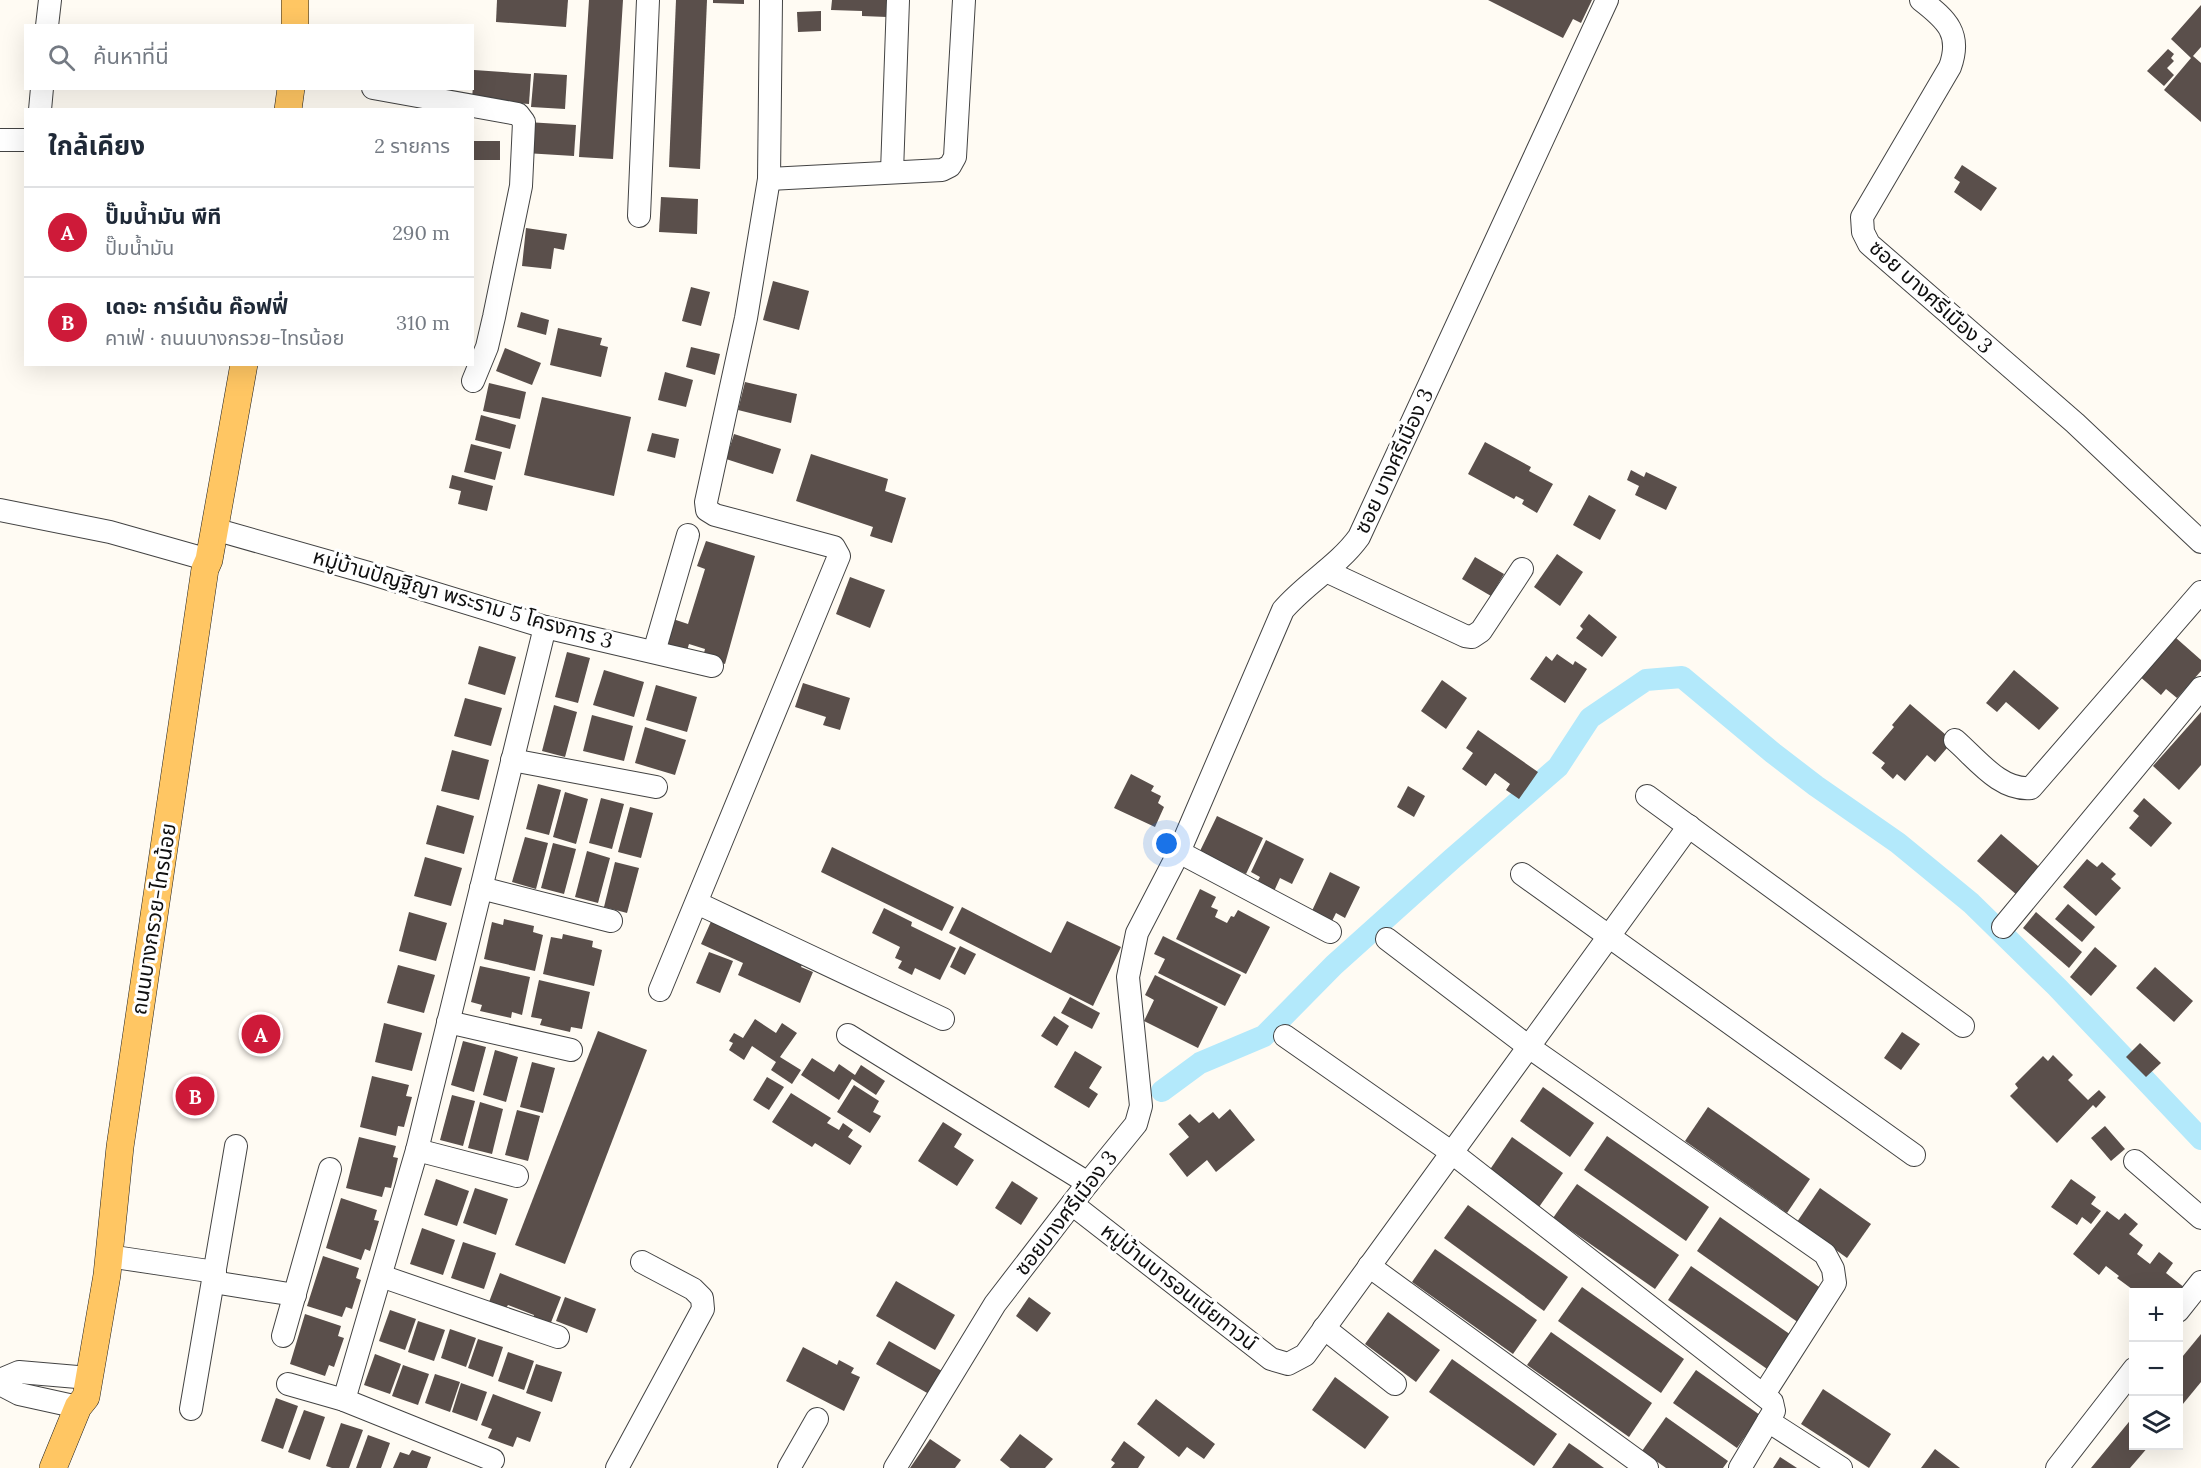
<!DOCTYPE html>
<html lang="th">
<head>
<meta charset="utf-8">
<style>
  :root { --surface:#fff; --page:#f2f2f3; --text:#1f2937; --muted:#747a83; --line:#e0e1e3; --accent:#ce1a39 }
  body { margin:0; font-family:Lora,"Noto Sans Thai",serif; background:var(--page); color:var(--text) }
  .controls { position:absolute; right:18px; bottom:18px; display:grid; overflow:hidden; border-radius:0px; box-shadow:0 6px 24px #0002 }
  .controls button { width:54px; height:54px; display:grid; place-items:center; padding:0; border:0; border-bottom:2px solid var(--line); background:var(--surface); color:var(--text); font:30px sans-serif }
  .you { position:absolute; left:1167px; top:844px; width:21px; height:21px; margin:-15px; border:4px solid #fff; border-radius:50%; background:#1a73e8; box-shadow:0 0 0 9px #1a73e833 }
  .badge { display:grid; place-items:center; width:39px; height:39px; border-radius:50%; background:var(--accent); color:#fff; font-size:20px; font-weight:700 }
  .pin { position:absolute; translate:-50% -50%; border:3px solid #fff; box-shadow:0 2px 6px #0006 }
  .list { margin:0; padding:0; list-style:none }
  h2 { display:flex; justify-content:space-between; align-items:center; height:78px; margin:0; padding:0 24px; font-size:26px }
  h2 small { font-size:20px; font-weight:400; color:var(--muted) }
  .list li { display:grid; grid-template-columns:39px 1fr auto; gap:18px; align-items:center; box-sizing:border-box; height:90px; padding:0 24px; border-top:2px solid var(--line) }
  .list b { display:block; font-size:22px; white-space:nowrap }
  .list p { margin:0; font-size:20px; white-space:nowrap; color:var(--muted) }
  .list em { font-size:20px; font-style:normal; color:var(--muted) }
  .icon { flex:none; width:33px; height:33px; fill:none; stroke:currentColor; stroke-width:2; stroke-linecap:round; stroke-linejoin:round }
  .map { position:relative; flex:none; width:2201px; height:1468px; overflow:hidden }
  .search { position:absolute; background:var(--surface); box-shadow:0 6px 24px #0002; left:24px; top:24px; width:450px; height:66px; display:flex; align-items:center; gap:15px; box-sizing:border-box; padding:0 21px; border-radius:0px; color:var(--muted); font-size:22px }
  .panel { position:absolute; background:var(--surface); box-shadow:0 6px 24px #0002; left:24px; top:108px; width:450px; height:258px; border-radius:0px }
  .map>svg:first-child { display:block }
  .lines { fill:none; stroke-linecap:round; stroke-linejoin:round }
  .canal { stroke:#b3e9fb; stroke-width:22 }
  .building { fill:#5a4f4b }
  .minor-casing { stroke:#434343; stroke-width:24 }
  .major-casing { stroke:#212121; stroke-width:28 }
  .minor { stroke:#fff; stroke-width:22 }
  .major { stroke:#ffc663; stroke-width:27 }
  .labels { text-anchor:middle; stroke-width:6; stroke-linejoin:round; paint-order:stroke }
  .street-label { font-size:21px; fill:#101010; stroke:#fff }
</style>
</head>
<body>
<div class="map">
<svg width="2201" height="1468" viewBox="0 0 2201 1468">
  <rect width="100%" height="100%" fill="#fffbf3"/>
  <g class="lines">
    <path class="canal" d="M1162,1091L1200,1063L1264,1036L1334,965L1452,859L1558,767L1590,718L1646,680L1682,677L1773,753L1816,786L1898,843L1971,903L2057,987L2201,1139"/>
  </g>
  <g class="building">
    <path d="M497,0H568L566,27L496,22Z"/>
    <path d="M589,0H623L613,159L579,157Z"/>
    <path d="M676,0H707L700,169L669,167Z"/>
    <path d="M713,0H744V4L713,3Z"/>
    <path d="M832,0H888L887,17L862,16V11L831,10Z"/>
    <path d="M1488,0H1592L1581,23L1573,19L1563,38Z"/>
    <path d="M2201,5V47L2193,56L2201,63V122L2164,90L2191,58L2171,39Z"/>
    <path d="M821,11V31L798,32L797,12Z"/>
    <path d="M2168,49L2174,54L2171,58L2174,61L2167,68L2174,75L2164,86L2147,71Z"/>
    <path d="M474,70L531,74L529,104L472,100Z"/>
    <path d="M534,73L567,75L565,109L531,107Z"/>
    <path d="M527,122L576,125L574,156L525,153Z"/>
    <rect x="472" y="141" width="28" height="19"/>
    <path d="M1962,165L1997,188L1981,211L1954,192L1960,182L1954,178Z"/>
    <path d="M661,197L698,199L697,234L659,232Z"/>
    <path d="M526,228L567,234L564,250L554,248L551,269L522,266Z"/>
    <path d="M773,281L809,291L799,330L763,320Z"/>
    <path d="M691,287L710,292L701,326L682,321Z"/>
    <path d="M521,312L549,320L546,335L517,327Z"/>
    <path d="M558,328L602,338L600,345L608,347L601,377L550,365Z"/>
    <path d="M691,347L720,354L715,375L686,367Z"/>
    <path d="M505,348L541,363L532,385L496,371Z"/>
    <path d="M665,372L693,380L686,407L658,400Z"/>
    <path d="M745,382L797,394L791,423L738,410Z"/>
    <path d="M489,383L526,392L520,419L483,411Z"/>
    <path d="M542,397L631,417L614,496L524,475Z"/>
    <path d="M481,415L516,425L510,449L475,440Z"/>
    <path d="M652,433L679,439L675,458L647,451Z"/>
    <path d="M734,434L781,449L773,474L726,459Z"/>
    <path d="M1485,442L1531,467L1529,471L1553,484L1537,513L1522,504L1524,500L1516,496L1514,499L1468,474Z"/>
    <path d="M471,444L502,452L495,480L464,472Z"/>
    <path d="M811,454L888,479L885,491L906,498L892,543L870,536L873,527L796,501Z"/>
    <path d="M1631,470L1644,477L1646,472L1677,487L1666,510L1635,495L1639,486L1627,480Z"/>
    <path d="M452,475L493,486L487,511L458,504L461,491L449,488Z"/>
    <path d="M1589,495L1616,510L1600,540L1573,525Z"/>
    <path d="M706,541L755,556L725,664L703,657L705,649L689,644L686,654L664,647L673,619L688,624L705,569L697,566Z"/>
    <path d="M1557,554L1583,572L1560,606L1534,587Z"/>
    <path d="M1475,557L1504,574L1491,596L1462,579Z"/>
    <path d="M850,577L885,590L870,628L836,614Z"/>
    <path d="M1589,614L1617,637L1602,657L1576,638L1583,629L1580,626Z"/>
    <path d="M2167,630L2201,660V671L2177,698L2166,689L2161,695L2138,675Z"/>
    <path d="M479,646L516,657L505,695L468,684Z"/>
    <path d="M567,652L590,658L578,703L555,697Z"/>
    <path d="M1557,654L1573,665L1575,661L1587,669L1565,703L1530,679L1546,656L1552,661Z"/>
    <path d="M604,670L644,682L634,717L593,705Z"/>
    <path d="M2014,670L2059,708L2039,730L2006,702L1997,712L1986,703Z"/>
    <path d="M1442,680L1467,698L1446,729L1421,711Z"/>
    <path d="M803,683L850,698L840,730L823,725L826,717L795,707Z"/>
    <path d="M656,685L697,697L687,732L646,720Z"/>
    <path d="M465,698L502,708L491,746L454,736Z"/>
    <path d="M1910,704L1953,741L1935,762L1927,755L1905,781L1897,774L1893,779L1881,768L1885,763L1872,753L1894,727L1892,725Z"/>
    <path d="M554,705L577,712L565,757L542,751Z"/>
    <path d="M2201,712V765L2179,790L2153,766Z"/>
    <path d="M592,715L633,726L624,761L583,751Z"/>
    <path d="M645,727L686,740L675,775L635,763Z"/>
    <path d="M1478,730L1538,772L1519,799L1506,790L1510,784L1495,773L1486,786L1462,769L1473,753L1466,748Z"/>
    <path d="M452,750L489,760L479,800L441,791Z"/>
    <path d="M1131,774L1154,786L1151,791L1161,796L1158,803L1164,807L1155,827L1114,808Z"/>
    <path d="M538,784L561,790L549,835L526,829Z"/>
    <path d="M1408,786L1425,796L1414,817L1397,807Z"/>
    <path d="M565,792L588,799L576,844L553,837Z"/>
    <path d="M601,798L624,804L612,849L589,843Z"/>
    <path d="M2144,798L2172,823L2151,847L2129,828L2139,816L2133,811Z"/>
    <path d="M437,805L474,816L464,854L426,844Z"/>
    <path d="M630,807L653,813L641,858L618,852Z"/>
    <path d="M1217,816L1263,838L1246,874L1231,867L1227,876L1200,851Z"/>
    <path d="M2001,834L2046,873L2017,895L1977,861Z"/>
    <path d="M525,837L548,843L536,889L512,882Z"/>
    <path d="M1266,840L1304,859L1292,884L1280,878L1271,898L1253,890L1260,877L1251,872Z"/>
    <path d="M553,843L576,849L564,894L541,888Z"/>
    <path d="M832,847L954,907L942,931L821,872Z"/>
    <path d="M587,851L610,858L598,903L575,897Z"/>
    <path d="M425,857L462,868L451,906L414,896Z"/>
    <path d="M2087,859L2097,867L2102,862L2116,874L2111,879L2121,888L2096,916L2063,887Z"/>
    <path d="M615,862L639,868L627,913L604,907Z"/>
    <path d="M1330,872L1360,887L1345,918L1336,913L1331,923L1311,913Z"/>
    <path d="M1200,889L1216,897L1211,907L1218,910L1215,917L1227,923L1231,916L1234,917L1238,910L1270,927L1246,974L1176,939Z"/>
    <path d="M2068,904L2095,927L2082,942L2055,919Z"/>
    <path d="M962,907L1051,953L1067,921L1121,947L1093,1006L949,933Z"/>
    <path d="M884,908L912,922L911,926L956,948L940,980L915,968L912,975L898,968L902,961L895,958L900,947L872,933Z"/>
    <path d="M409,912L447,923L436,961L399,951Z"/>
    <path d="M2036,912L2082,952L2069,968L2023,928Z"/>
    <path d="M713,917L805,958L801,967L813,972L800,1003L738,975L743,963L701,944Z"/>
    <path d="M504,919L534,926L533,932L543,935L535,971L484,959L492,922L503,925Z"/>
    <path d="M563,934L593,941L592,947L602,950L594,986L543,974L551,937L562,939Z"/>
    <path d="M1163,936L1241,975L1225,1006L1158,973L1165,959L1154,954Z"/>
    <path d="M960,946L976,954L965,975L950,967Z"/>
    <path d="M2095,947L2117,966L2091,996L2070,977Z"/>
    <path d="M709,952L733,961L720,993L696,983Z"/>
    <path d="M398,965L435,975L424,1013L387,1003Z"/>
    <path d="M480,966L530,977L522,1015L512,1012L511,1018L480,1011L482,1005L471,1002Z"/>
    <path d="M2155,967L2193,1001L2174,1022L2136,988Z"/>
    <path d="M1155,975L1218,1007L1198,1048L1144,1021L1154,1000L1145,995Z"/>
    <path d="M539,980L590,992L582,1029L571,1027L570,1032L540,1025L542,1019L531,1017Z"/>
    <path d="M1070,997L1100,1013L1092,1029L1061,1013Z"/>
    <path d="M1054,1016L1069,1026L1057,1046L1041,1036Z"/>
    <path d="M755,1019L776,1033L782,1023L797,1033L780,1057L801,1070L792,1084L771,1070L776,1062L752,1046L744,1060L729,1050L733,1043L729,1041L734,1033L743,1038Z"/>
    <path d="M384,1023L422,1033L412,1071L375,1062Z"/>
    <path d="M598,1031L647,1050L565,1264L515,1245Z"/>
    <path d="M1902,1032L1920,1044L1901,1070L1884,1058Z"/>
    <path d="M463,1041L486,1047L474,1092L451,1085Z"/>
    <path d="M2140,1043L2161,1063L2146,1077L2126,1057Z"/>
    <path d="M495,1050L518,1057L506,1102L483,1095Z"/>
    <path d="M1075,1051L1102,1067L1089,1088L1098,1094L1089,1108L1054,1087Z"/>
    <path d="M2053,1055L2073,1075L2068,1080L2088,1100L2099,1090L2106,1097L2096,1108L2093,1105L2057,1143L2010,1096L2018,1088L2015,1084L2043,1056L2048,1061Z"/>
    <path d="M812,1058L834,1072L839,1064L855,1075L861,1065L885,1081L876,1095L852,1079L839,1100L801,1075Z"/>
    <path d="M532,1062L555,1068L543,1113L520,1107Z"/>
    <path d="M372,1076L409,1085L406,1096L412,1097L404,1127L398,1126L396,1136L360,1127Z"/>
    <path d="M767,1077L784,1087L769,1110L753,1100Z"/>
    <path d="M854,1085L879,1101L873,1112L881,1116L870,1133L837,1112Z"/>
    <path d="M1543,1087L1594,1123L1570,1157L1520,1121Z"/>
    <path d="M791,1093L831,1118L827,1123L839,1130L843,1123L853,1130L848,1137L862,1146L850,1165L815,1143L812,1147L772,1122Z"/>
    <path d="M452,1095L475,1101L463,1146L440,1140Z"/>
    <path d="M480,1102L503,1109L492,1154L468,1148Z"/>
    <path d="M1708,1107L1810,1179L1787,1213L1685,1141Z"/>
    <path d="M1230,1109L1255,1140L1216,1172L1207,1160L1187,1177L1169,1154L1189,1137L1178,1124L1190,1114L1199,1123L1213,1112L1219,1119Z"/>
    <path d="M517,1110L540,1116L528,1161L505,1155Z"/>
    <path d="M943,1122L962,1134L954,1147L974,1160L957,1186L918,1161Z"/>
    <path d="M2105,1126L2125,1149L2111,1161L2091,1138Z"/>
    <path d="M1607,1136L1709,1207L1686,1241L1584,1170Z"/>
    <path d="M359,1137L396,1146L393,1157L398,1158L391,1188L385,1187L382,1197L346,1188Z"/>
    <path d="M1512,1137L1563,1173L1539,1207L1489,1171Z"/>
    <path d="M436,1179L469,1191L457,1226L424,1215Z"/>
    <path d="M2071,1179L2096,1197L2091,1204L2101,1211L2091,1224L2082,1217L2077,1225L2051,1207Z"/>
    <path d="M1012,1181L1038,1198L1021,1225L995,1208Z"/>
    <path d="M1577,1184L1679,1255L1655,1289L1553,1218Z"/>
    <path d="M475,1188L508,1199L496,1235L463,1223Z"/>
    <path d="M1820,1188L1871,1224L1847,1258L1797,1222Z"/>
    <path d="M341,1198L377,1210L374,1220L379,1221L370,1251L365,1249L361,1260L326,1248Z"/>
    <path d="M1468,1205L1568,1277L1544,1311L1444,1238Z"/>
    <path d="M2107,1211L2119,1220L2125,1213L2138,1224L2129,1234L2143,1245L2137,1254L2150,1264L2159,1252L2173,1263L2166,1273L2185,1288L2178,1292H2136L2117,1278L2119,1276L2106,1266L2099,1275L2073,1254Z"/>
    <path d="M1720,1217L1822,1289L1799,1323L1697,1251Z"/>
    <path d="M422,1228L455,1240L443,1275L410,1264Z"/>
    <path d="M463,1242L496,1253L484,1289L451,1278Z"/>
    <path d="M1435,1249L1537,1320L1513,1354L1412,1282Z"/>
    <path d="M323,1256L359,1268L356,1278L361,1280L352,1309L346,1307L342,1317L307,1306Z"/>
    <path d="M1691,1266L1794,1337L1770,1371L1668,1300Z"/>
    <path d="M500,1273L561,1297L550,1325L533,1318L534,1315L508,1305L506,1308L489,1302Z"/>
    <path d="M896,1281L955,1315L935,1350L876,1316Z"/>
    <path d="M1582,1287L1684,1359L1661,1393L1558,1321Z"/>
    <path d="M565,1297L596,1309L587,1333L556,1321Z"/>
    <path d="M1029,1297L1051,1313L1037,1332L1016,1316Z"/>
    <path d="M390,1310L416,1319L405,1350L379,1341Z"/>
    <path d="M1388,1312L1440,1350L1416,1382L1365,1344Z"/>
    <path d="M305,1314L341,1326L338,1336L344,1338L334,1367L329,1365L325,1376L290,1364Z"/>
    <path d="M418,1321L445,1330L434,1361L408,1352Z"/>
    <path d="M450,1329L476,1338L466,1367L441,1358Z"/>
    <path d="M1551,1332L1652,1403L1629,1437L1527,1365Z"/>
    <path d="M2201,1334V1382L2178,1410V1362Z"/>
    <path d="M478,1339L503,1347L493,1377L468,1368Z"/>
    <path d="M889,1341L942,1371L929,1394L876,1364Z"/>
    <path d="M803,1347L837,1365L839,1360L854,1368L851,1373L860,1377L844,1411L786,1381Z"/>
    <path d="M508,1352L534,1361L524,1390L498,1381Z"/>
    <path d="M375,1354L401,1364L390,1394L364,1385Z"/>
    <path d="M1452,1359L1557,1434L1534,1466L1429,1392Z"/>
    <path d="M536,1364L562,1372L552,1402L526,1393Z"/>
    <path d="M403,1365L429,1374L418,1405L392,1396Z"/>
    <path d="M1696,1370L1760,1415L1737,1448L1673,1403Z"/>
    <path d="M435,1374L460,1382L450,1412L425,1403Z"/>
    <path d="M1335,1377L1389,1417L1365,1449L1312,1410Z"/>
    <path d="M461,1383L487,1392L477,1421L452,1412Z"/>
    <path d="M1823,1389L1891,1434L1869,1468L1801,1424Z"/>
    <path d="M493,1394L541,1412L530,1442L517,1437L513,1447L488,1438L492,1429L481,1425Z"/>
    <path d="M276,1398L298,1406L283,1449L261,1441Z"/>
    <path d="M1156,1399L1215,1444L1204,1459L1187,1447L1179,1457L1137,1424Z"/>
    <path d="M304,1410L325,1417L310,1460L288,1452Z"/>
    <path d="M1666,1417L1728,1461L1723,1468H1666L1642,1451Z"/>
    <path d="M2133,1417V1446H2149L2130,1468H2091Z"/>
    <path d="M341,1423L363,1430L349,1468H332L326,1466Z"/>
    <path d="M1020,1434L1053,1459L1045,1468H1010L1000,1460Z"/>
    <path d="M368,1435L390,1443L381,1468H356Z"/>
    <path d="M930,1439L961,1460L955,1468H910Z"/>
    <path d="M1124,1441L1145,1457L1138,1468H1111L1115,1463L1111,1460Z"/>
    <path d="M1569,1443L1582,1452L1604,1468H1552Z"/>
    <path d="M1935,1449L1960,1468H1921Z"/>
    <path d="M412,1450L431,1457L427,1468H393L400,1452L409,1455Z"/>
    <path d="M1780,1457L1794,1466L1797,1468H1773Z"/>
  </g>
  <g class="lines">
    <g class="minor-casing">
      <g id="minor">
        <path d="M1921,0C1947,20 1962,34 1950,67L1862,217L1863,232L1869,244L2075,423L2201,542"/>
        <path d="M47,26L50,0"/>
        <path d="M373,88L518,114L524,122L521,186L494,317L487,347L473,381"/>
        <path d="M40,110L42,88"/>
        <path d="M0,140H26"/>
        <path d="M892,172L898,0"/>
        <path d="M769,179L942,170L950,166L955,157L964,0"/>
        <path d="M639,216L648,0"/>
        <path d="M0,510L110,532L209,560"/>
        <path d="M214,529L369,573L545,627L712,666"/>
        <path d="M1326,571L1465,636L1472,637L1481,631L1522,569"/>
        <path d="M654,652L688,535"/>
        <path d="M1955,740C1977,759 2000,791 2031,788L2201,592"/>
        <path d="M512,760L656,787"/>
        <path d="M1647,796L1963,1026"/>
        <path d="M1179,852L1330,932"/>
        <path d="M1522,874L1914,1155"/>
        <path d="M481,888L611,921"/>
        <path d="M697,903L943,1019"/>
        <path d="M2003,927L2201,688"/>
        <path d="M1387,939L1529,1047L1825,1254L1833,1269L1835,1283L1764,1394"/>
        <path d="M660,990L839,556L834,547L715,515L707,510L706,502L746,318L769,179L771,0"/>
        <path d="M448,1022L571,1050"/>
        <path d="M848,1035L1088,1183"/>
        <path d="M1285,1036L1451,1152L1772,1402L1774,1411L1740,1468"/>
        <path d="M417,1150L517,1176"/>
        <path d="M2135,1161L2201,1218"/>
        <path d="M1072,1204L1271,1359L1288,1364L1305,1355L1689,826"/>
        <path d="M108,1256L215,1272"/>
        <path d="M1369,1266L1647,1468"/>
        <path d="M381,1276L558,1337"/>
        <path d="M213,1282L295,1295"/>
        <path d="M2178,1311L2201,1282"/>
        <path d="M1324,1328L1395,1384"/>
        <path d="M283,1336L330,1169"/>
        <path d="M0,1380L19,1372L89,1378"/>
        <path d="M0,1384L19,1394L78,1407"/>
        <path d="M288,1384L344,1400L493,1460"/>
        <path d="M344,1400L417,1150L545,627"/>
        <path d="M191,1409L236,1146"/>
        <path d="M1768,1421L1841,1468"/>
        <path d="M617,1468L703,1309L702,1298L693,1289L642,1262"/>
        <path d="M789,1468L817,1419"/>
        <path d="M895,1468L995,1304L1088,1183L1136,1124L1141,1106L1128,977L1137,933L1179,852L1283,610C1306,583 1338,566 1359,537L1607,0"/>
        <path d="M2057,1468L2134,1369"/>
      </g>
    </g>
    <g class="major-casing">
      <g id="major">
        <path d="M295,26V0"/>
        <path d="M288,110L291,88"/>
        <path d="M53,1468L78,1407L86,1397L107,1275L120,1147L205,569L209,560L244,364"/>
      </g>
    </g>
    <use href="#minor" class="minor"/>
    <use href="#major" class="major"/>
  </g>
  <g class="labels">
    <g class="street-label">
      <text transform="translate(1931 297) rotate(42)" y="7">ซอย บางศรีเมือง 3</text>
      <text transform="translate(1394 461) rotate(-65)" y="7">ซอย บางศรีเมือง 3</text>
      <text transform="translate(463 599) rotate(16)" y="7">หมู่บ้านปัญฐิญา พระราม 5 โครงการ 3</text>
      <text transform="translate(154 919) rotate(-81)" y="7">ถนนบางกรวย-ไทรน้อย</text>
      <text transform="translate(1066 1213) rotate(-52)" y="7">ซอยบางศรีเมือง 3</text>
      <text transform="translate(1179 1287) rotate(38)" y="7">หมู่บ้านบารอนเนียทาวน์</text>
    </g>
  </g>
</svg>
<div class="controls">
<button>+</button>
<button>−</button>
<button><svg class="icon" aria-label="layers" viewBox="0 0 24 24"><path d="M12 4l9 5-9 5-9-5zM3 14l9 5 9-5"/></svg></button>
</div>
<div class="you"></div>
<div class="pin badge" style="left:261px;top:1034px">A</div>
<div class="pin badge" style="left:195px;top:1096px">B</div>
<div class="search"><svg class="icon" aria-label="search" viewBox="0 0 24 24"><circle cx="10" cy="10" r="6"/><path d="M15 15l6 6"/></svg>ค้นหาที่นี่</div>
<section class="panel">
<h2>ใกล้เคียง<small>2 รายการ</small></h2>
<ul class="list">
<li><span class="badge">A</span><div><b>ปั๊มน้ำมัน พีที</b><p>ปั๊มน้ำมัน</p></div><em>290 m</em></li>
<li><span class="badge">B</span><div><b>เดอะ การ์เด้น ค๊อฟฟี่</b><p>คาเฟ่ · ถนนบางกรวย-ไทรน้อย</p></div><em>310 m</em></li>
</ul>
</section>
</div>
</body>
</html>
